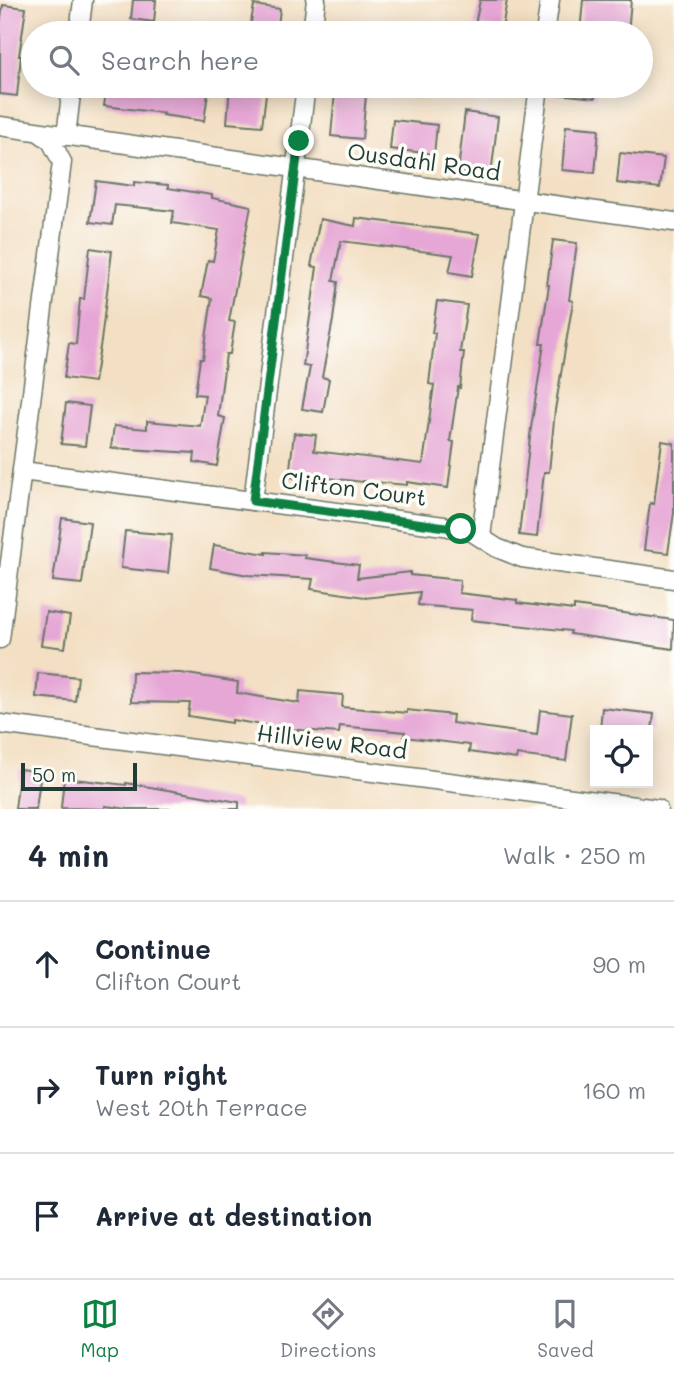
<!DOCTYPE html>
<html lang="en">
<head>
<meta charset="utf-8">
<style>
  :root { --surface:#fff; --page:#f2f2f3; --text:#1f2937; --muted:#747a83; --line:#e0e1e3; --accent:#0b8043 }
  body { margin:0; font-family:Mali,sans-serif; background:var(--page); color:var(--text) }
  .controls { position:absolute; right:21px; bottom:21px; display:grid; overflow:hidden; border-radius:0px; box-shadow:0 4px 18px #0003 }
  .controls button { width:63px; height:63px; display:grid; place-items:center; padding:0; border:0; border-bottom:2px solid var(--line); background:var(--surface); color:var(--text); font:35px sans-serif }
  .scale { position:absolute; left:21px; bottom:18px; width:116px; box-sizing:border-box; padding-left:7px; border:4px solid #1f3d34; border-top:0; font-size:19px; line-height:24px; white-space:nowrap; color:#1f3d34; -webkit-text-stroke:5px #fdfcf7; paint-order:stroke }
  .stop { position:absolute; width:21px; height:21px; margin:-16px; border:5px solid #0b8043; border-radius:50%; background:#fff }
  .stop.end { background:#0b8043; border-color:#fff; box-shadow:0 2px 7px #0008 }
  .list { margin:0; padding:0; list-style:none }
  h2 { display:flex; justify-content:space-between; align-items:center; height:91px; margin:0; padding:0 28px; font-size:30px }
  h2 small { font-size:23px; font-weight:400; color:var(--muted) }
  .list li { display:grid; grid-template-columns:46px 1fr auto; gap:21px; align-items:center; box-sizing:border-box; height:126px; padding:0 28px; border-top:2px solid var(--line) }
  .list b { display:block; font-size:26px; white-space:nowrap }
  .list p { margin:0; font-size:23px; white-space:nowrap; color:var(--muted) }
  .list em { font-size:23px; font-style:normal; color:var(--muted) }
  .icon { flex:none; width:38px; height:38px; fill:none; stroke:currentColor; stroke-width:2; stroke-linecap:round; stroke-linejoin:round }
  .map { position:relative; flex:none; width:674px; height:809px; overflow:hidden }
  .search { position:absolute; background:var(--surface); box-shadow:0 4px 18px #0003; left:21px; right:21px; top:21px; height:77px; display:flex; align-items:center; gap:18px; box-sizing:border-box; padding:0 24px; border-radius:38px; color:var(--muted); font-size:26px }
  .sheet { height:469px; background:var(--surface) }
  nav { display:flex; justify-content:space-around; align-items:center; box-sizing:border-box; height:98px; border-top:2px solid var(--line); background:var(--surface); font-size:19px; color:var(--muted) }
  nav a { display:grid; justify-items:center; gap:4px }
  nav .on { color:var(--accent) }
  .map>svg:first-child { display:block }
  .building { fill:#e6a7d6 }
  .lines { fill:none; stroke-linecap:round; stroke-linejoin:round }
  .street-casing { stroke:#697666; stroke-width:21 }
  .street { stroke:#fff; stroke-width:18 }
  .route { stroke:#0b8043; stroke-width:9 }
  .labels { text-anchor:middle; stroke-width:7; stroke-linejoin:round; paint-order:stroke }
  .street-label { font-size:23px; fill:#1f3d34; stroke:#fdfcf7 }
</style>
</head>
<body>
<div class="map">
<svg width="674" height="809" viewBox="0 0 674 809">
  <rect width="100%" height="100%" fill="#fdfcf7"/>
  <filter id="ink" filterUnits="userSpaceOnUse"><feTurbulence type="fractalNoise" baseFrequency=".0143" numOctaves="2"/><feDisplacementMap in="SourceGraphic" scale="14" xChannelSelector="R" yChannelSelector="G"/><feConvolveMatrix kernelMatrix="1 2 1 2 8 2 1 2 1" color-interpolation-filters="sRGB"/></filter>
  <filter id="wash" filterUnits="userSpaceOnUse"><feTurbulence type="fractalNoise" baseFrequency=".00686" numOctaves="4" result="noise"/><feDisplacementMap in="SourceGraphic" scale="28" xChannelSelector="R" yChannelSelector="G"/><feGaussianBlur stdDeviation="1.57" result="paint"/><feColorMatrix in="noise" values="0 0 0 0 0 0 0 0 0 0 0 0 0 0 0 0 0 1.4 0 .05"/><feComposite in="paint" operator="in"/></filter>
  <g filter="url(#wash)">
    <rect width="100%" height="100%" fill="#f3dfc3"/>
    <g id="blocks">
      <g class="building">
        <path d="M133,0H156L154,22L131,19Z"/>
        <path d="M480,0H507L502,29L475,25Z"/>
        <path d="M583,0H631L628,33H580Z"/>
        <path d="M3,5L26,8L19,56H21L17,96L0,94V23Z"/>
        <path d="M254,5L280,9L277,33H249Z"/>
        <path d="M107,86H144L167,89V86H209L204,121L162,115L163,113L104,106Z"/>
        <path d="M230,86H267L262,126L227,123Z"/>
        <path d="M560,86H597L595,98L559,94Z"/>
        <path d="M335,92L366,95L362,139L331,136Z"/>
        <path d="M465,112L498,117L491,175L458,171Z"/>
        <path d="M393,120L437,125L434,154L390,149Z"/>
        <path d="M566,126L599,129L595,173L562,170Z"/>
        <path d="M620,153L664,158L660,188L617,183Z"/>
        <path d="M96,181L134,186V182L168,185V188L212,195V198L251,206L229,321L235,322L230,354H226L218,416L225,418L217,466L194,462L195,453L111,448L114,426L147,429V421L200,426L205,395L195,394L200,359H203L212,298L201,296L208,260L213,261L219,230L172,223L174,211L115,205L112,225L90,222Z"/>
        <path d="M356,218L480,234L472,276L449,272L453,255L341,241L333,281L338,282L333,320L322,377L329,379L323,412L302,409L310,367L303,366L317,267L311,266L320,219L355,226Z"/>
        <path d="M553,240L577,243L569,300L573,301L555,410L549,472H544L537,537L519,535L531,428L544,344H540L549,285H547Z"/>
        <path d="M90,248L112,251L101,341L94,382L64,378L69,343L76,344L80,299H84Z"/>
        <path d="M437,301L467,305L460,352H464L460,388L458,387L450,441L454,442L448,488L407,482V485L363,481V482L312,476L311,480L289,477L294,433L316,435L314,451L423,464L434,385L429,384L435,333H432Z"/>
        <path d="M66,403L90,406L85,446L61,444Z"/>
        <path d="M662,441L674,443V513L668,553L644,550L650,503L654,504Z"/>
        <path d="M62,518L90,522L82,584L53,581Z"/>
        <path d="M125,531L172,535L168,573L121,568Z"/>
        <path d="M214,545L266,554V552L305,555V558L359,565L357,578L410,572V575L460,580L459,593L517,600V603L574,610V606L674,620L673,649L570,634L571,631L471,620L472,610L418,605L420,592L365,598V597L311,589L313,579L248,575L210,568Z"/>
        <path d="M46,612L70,616L65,648L41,645Z"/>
        <path d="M132,672L181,673L238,682L237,693L299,703L300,691L343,695L342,707L407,713V710L453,715L452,723L537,735L540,710L572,714L566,761L517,755L516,759L469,752L470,745L404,737L405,732L340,726L339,733L287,729L232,720V723L188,716L190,703L131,702Z"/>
        <path d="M38,673L78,677L75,701L36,697Z"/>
        <path d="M602,708L654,714L652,730H600Z"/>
        <path d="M20,769L41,772L36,809H15Z"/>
        <path d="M64,778L126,785V783L239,802V809H128L105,806V809L61,808Z"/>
      </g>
    </g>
  </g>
  <g filter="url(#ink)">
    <use href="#blocks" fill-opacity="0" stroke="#697666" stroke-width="2"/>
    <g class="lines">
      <g class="street-casing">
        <g id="street">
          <path d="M79,33L83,0"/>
          <path d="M312,33L316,0"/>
          <path d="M545,33L550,0"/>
          <path d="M0,126L674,222"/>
          <path d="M66,136L72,86"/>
          <path d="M22,471L444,526L472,532L497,548L522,558L674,579"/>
          <path d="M253,501L306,86"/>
          <path d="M481,537L539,86"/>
          <path d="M0,639L62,162L51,141L39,132"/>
          <path d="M0,724L658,809"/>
        </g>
      </g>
      <use href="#street" class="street"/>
    </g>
  </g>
  <g class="lines" filter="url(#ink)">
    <path class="route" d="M299,141L253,501L461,529"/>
  </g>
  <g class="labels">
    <g class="street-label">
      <text transform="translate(424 162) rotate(8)" y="8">Ousdahl Road</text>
      <text transform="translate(354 489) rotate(7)" y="8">Clifton Court</text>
      <text transform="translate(332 742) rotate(7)" y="8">Hillview Road</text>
    </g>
  </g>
</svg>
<div class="controls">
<button><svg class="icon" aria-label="locate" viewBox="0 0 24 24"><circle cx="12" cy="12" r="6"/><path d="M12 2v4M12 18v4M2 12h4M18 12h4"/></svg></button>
</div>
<div class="scale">50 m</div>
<div class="stop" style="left:461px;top:529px"></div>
<div class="stop end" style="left:299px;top:141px"></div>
<div class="search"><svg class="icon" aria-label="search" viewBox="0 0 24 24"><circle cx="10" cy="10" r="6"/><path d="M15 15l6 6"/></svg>Search here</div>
</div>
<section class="sheet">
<h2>4 min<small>Walk · 250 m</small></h2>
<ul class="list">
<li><svg class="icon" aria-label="ahead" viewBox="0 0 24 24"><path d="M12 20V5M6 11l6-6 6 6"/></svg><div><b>Continue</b><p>Clifton Court</p></div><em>90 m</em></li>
<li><svg class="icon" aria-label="right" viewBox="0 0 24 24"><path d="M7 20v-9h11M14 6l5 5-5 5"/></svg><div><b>Turn right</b><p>West 20th Terrace</p></div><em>160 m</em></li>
<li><svg class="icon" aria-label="arrive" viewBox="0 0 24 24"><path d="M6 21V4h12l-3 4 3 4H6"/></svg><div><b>Arrive at destination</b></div></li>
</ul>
</section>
<nav>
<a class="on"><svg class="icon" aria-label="map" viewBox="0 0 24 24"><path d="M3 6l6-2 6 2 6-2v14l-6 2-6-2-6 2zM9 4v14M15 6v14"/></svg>Map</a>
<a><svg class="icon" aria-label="directions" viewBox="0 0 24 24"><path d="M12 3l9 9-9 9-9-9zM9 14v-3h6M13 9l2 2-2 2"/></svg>Directions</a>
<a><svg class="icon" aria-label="saved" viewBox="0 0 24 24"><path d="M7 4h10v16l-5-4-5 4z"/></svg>Saved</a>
</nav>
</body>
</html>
